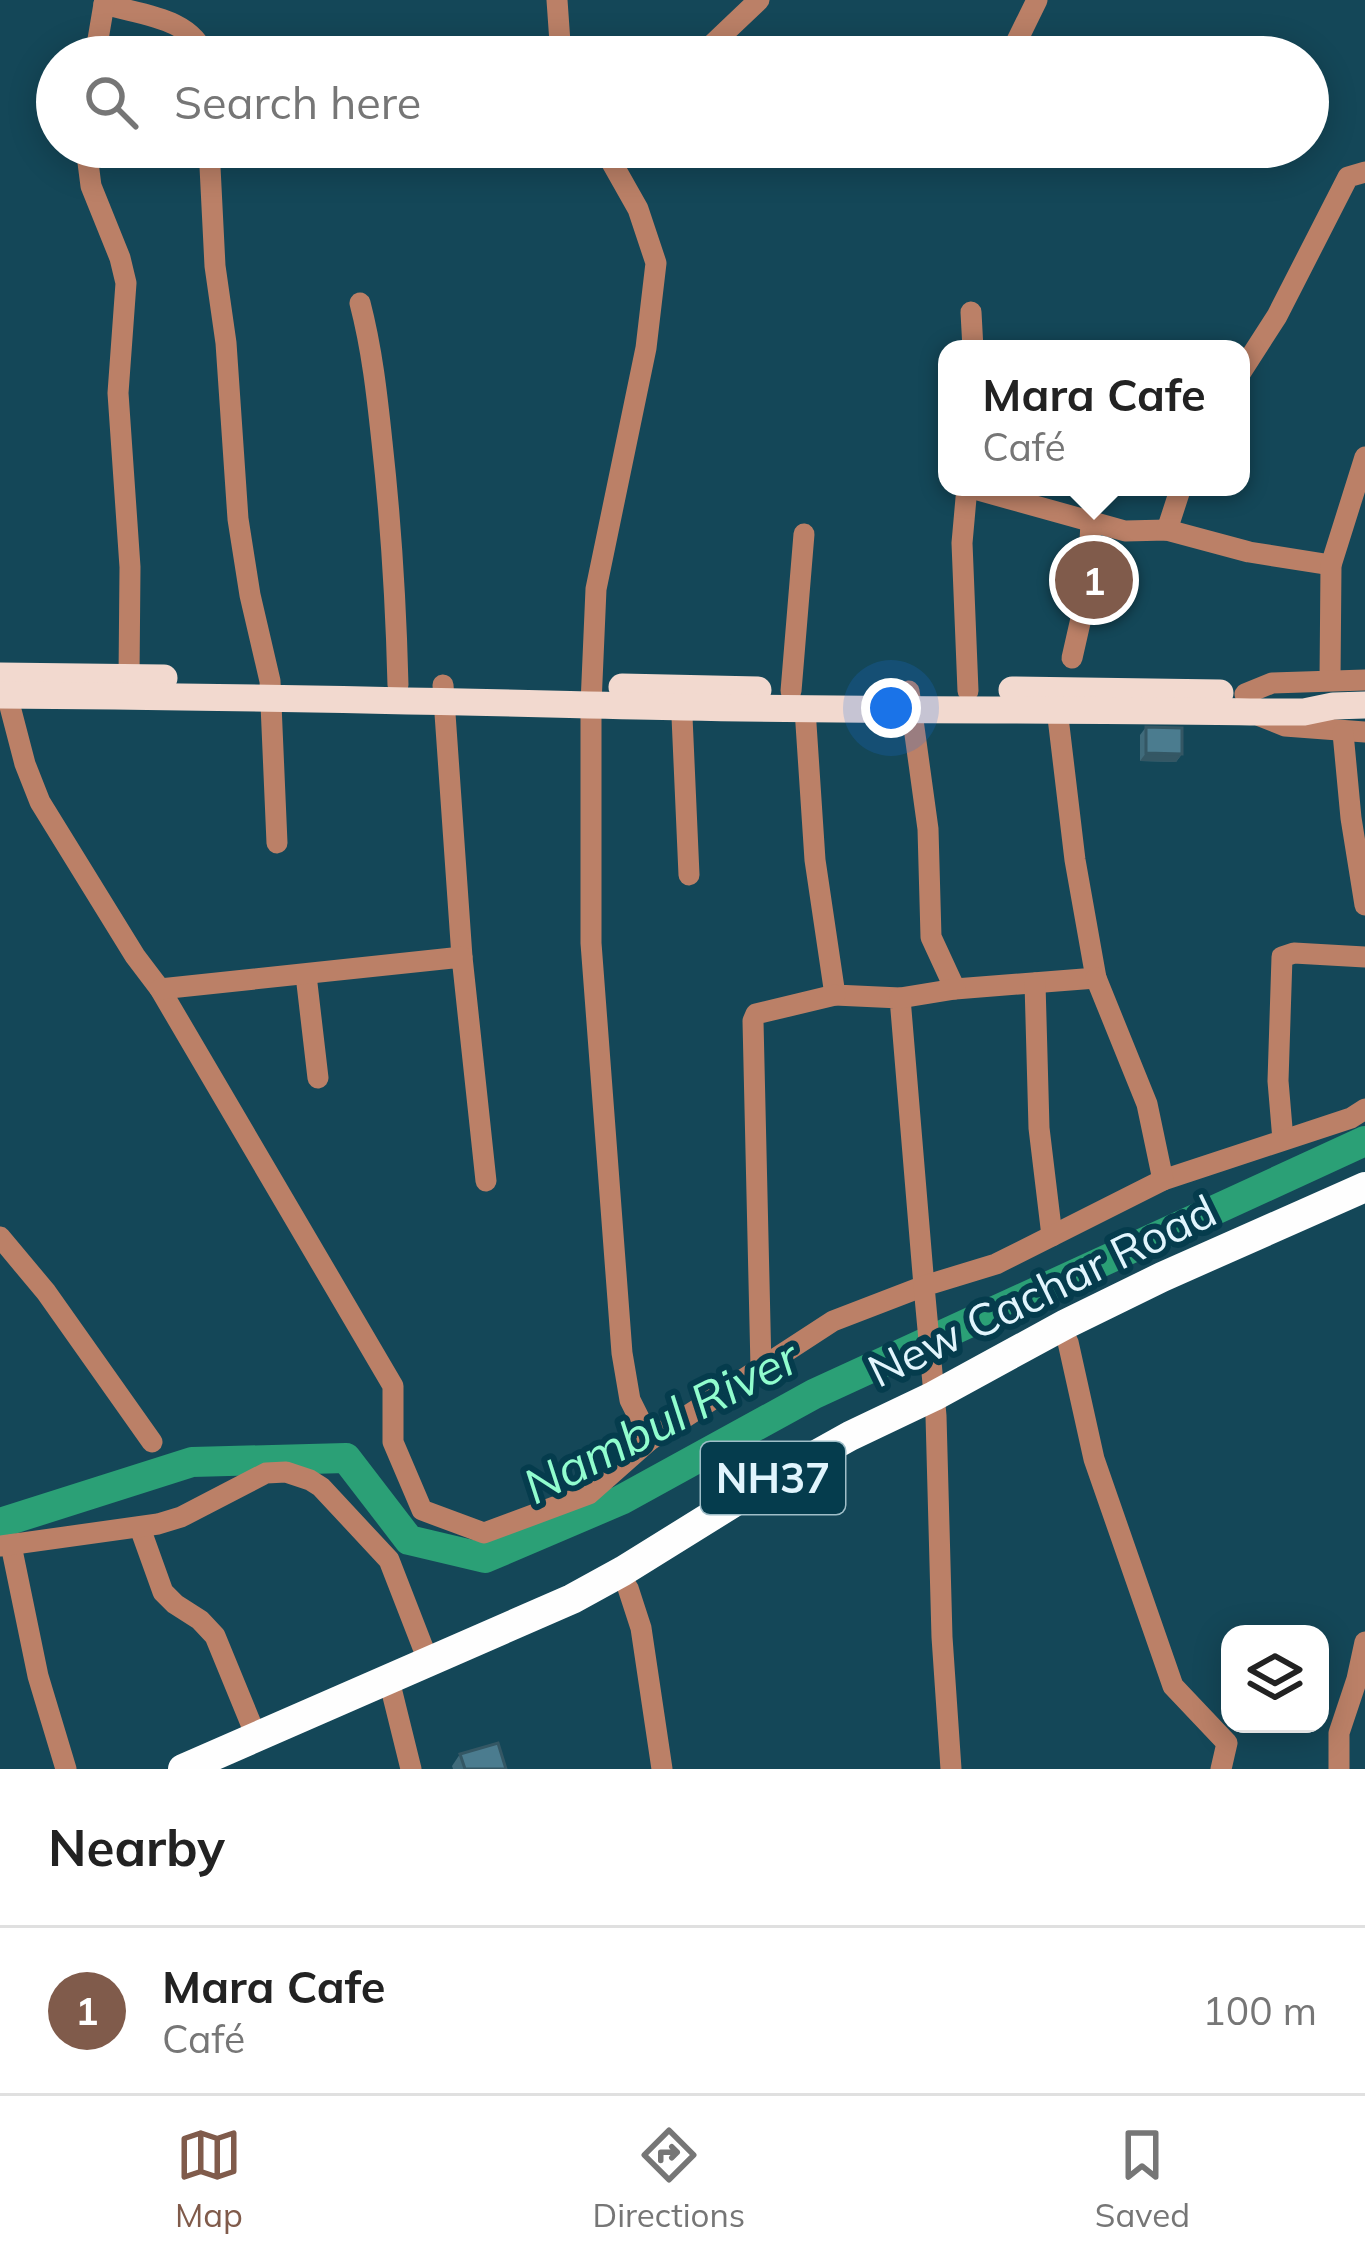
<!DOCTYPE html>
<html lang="en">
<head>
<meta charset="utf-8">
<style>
  :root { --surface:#fff; --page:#f2f2f2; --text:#222; --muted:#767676; --line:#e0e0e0; --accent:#805b4b }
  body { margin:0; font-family:Mulish,sans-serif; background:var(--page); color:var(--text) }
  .controls { position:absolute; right:36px; bottom:36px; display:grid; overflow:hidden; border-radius:24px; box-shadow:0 6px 30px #0003 }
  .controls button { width:108px; height:108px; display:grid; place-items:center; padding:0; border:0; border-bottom:3px solid var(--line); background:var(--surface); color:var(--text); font:60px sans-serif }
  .you { position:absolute; left:891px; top:708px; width:42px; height:42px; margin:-30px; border:9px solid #fff; border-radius:50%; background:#1a73e8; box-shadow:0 0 0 18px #1a73e833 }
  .badge { display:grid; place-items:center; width:78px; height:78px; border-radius:50%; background:var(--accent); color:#fff; font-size:39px; font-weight:700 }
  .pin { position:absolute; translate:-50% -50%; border:6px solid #fff; box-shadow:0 3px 12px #0006 }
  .popup { position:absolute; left:938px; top:340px; width:312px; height:156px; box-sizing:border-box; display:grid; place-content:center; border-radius:24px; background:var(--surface); filter:drop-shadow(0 3px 9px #0005); font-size:39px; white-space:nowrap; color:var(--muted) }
  .popup b { font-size:45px; color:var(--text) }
  .popup::after { content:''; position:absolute; left:50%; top:100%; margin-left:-24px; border:24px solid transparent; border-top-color:var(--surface) }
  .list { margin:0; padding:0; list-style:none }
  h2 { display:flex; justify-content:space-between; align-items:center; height:156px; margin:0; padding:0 48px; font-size:51px }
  h2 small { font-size:39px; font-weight:400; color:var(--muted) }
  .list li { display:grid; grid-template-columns:78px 1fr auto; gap:36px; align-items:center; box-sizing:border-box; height:168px; padding:0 48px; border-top:3px solid var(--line) }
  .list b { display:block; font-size:45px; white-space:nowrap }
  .list p { margin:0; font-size:39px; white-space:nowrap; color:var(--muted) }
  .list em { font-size:39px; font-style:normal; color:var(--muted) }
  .icon { flex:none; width:66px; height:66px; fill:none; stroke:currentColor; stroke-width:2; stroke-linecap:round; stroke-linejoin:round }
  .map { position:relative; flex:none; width:1365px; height:1769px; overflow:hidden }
  .search { position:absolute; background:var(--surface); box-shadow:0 6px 30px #0003; left:36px; right:36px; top:36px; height:132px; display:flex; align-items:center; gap:30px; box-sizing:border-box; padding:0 42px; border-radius:66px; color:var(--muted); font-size:45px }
  .sheet { height:324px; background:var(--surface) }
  nav { display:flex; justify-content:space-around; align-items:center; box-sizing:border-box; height:168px; border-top:3px solid var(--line); background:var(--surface); font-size:33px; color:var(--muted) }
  nav a { display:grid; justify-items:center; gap:6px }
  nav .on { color:var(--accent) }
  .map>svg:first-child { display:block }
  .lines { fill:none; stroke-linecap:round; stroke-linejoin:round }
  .river { stroke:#2ba076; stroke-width:30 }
  .minor { stroke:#bb8067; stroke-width:21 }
  .major { stroke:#f2d9cf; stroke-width:27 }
  .highway { stroke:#fefefe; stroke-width:30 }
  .wall { fill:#406b7b }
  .shaded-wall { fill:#345764 }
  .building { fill:#4b7c8f; stroke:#345764; stroke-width:3 }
  .labels { text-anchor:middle; stroke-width:12; stroke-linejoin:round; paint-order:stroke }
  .shield { fill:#053c4d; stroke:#9fbec8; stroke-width:3 }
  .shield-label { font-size:42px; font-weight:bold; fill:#e1f5fd }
  .street-label { font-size:45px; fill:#e1f5fd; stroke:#053c4d }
  .water-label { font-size:48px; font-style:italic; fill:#91fdce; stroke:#053c4d }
</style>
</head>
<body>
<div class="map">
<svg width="1365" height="1769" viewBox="0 0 1365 1769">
  <rect width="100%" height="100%" fill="#144758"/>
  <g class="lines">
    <path class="river" d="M0,1523L192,1462L346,1458L409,1540L485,1558L621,1500L814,1394L1365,1141"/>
    <g class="minor">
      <path d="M105,0L104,4C140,15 192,17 205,57"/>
      <path d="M557,0L561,57"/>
      <path d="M95,57L104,4"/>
      <path d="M699,57L759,0"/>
      <path d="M1009,57L1037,0"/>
      <path d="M86,147L91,186L120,258L126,283L118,393L130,567L129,677"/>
      <path d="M209,147L215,266L226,343L238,519L250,595L270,681L277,843"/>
      <path d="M603,147L638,209L656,263L646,348L596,589L591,704V943L622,1353L630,1400L650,1440"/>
      <path d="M360,303C372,349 377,395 382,442C391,523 396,604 398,685"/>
      <path d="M971,312L973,349"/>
      <path d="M1241,372L1277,316L1348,177L1365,172"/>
      <path d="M967,487L1125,531L1167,530L1249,552L1331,565"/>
      <path d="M967,487L962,543L968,691"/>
      <path d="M1167,530L1181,487"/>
      <path d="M1072,658L1087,592L1091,523"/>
      <path d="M1330,680L1331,565L1365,457"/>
      <path d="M443,685L462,957"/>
      <path d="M791,691L804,534"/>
      <path d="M909,691L928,829L931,937L955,989L1096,978L1075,860L1057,709"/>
      <path d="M681,694L689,875"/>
      <path d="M1245,694L1272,683L1365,680"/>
      <path d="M7,695L25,764L40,802L135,956L160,989L393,1386V1442L422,1510L484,1533L589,1494L650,1440L833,1321L924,1286L900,998L835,995L815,860L805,709"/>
      <path d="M1260,716L1285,726L1365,732"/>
      <path d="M1343,733L1351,818L1365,905"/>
      <path d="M306,975L318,1078"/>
      <path d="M1035,983L1039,1128L1052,1236"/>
      <path d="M160,989L462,957L486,1181"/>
      <path d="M900,998L955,989"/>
      <path d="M1283,1140L1278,1081L1282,957L1294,953L1365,957"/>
      <path d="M1163,1180L1351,1118L1365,1109"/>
      <path d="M0,1237L46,1292L152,1442"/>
      <path d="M1068,1342L1094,1459L1173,1686L1227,1743L1221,1769"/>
      <path d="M761,1368L753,1021L756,1014L835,995"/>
      <path d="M140,1528L163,1592L175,1604L200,1620L215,1636L256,1736"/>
      <path d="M11,1545L38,1676L66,1769"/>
      <path d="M0,1546L158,1524L181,1517L266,1473L286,1472L310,1480L321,1487L389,1560L429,1663"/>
      <path d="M628,1588L641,1628L662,1769"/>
      <path d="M389,1680L411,1769"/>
      <path d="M951,1769L942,1637L936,1416L924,1286L996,1264L1163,1180L1147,1104L1096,978"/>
      <path d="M1339,1769V1733L1357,1679L1365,1642"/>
    </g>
    <g class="major">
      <path d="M0,676L164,678"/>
      <path d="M622,687L758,690"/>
      <path d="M1012,690L1220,693"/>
      <path d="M0,695C228,696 456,702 684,707C873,711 1062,709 1250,712H1304L1333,706L1365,705"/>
    </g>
    <path class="highway" d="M183,1769L572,1599L623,1571L755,1489L850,1436L934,1396L1066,1324L1162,1277L1365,1187"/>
  </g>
  <g class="wall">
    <path d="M1146,727L1182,754L1176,762L1140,761V735Z"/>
    <path d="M460,1754L506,1769H453L452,1766Z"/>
  </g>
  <path class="shaded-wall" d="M1146,753L1182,754L1176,762L1140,761Z"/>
  <g class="building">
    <path d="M1146,727L1182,728V754L1146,753Z"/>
    <path d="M498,1743L506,1769H465L460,1754Z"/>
  </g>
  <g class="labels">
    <rect class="shield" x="701" y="1442" width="144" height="72" rx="9"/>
    <g class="shield-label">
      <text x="773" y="1493">NH37</text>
    </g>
    <g class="street-label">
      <text transform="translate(1042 1291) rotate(-26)" y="16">New Cachar Road</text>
    </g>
    <g class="water-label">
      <text transform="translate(661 1422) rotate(-27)" y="17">Nambul River</text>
    </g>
  </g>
</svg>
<div class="controls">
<button><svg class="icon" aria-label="layers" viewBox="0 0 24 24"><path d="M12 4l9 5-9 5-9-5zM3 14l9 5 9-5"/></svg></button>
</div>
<div class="you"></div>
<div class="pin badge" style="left:1094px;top:580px">1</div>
<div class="popup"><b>Mara Cafe</b>Café</div>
<div class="search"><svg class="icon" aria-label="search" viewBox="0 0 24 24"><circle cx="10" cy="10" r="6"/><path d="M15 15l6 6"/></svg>Search here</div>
</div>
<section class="sheet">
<h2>Nearby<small></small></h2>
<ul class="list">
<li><span class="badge">1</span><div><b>Mara Cafe</b><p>Café</p></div><em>100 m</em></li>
</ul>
</section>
<nav>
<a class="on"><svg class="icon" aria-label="map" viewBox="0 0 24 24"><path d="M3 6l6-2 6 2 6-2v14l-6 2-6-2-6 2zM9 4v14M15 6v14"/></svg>Map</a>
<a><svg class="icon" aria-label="directions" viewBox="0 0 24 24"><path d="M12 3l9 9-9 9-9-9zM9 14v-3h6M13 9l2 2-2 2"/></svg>Directions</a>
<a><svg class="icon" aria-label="saved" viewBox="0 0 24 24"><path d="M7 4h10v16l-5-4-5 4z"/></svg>Saved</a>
</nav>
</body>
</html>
